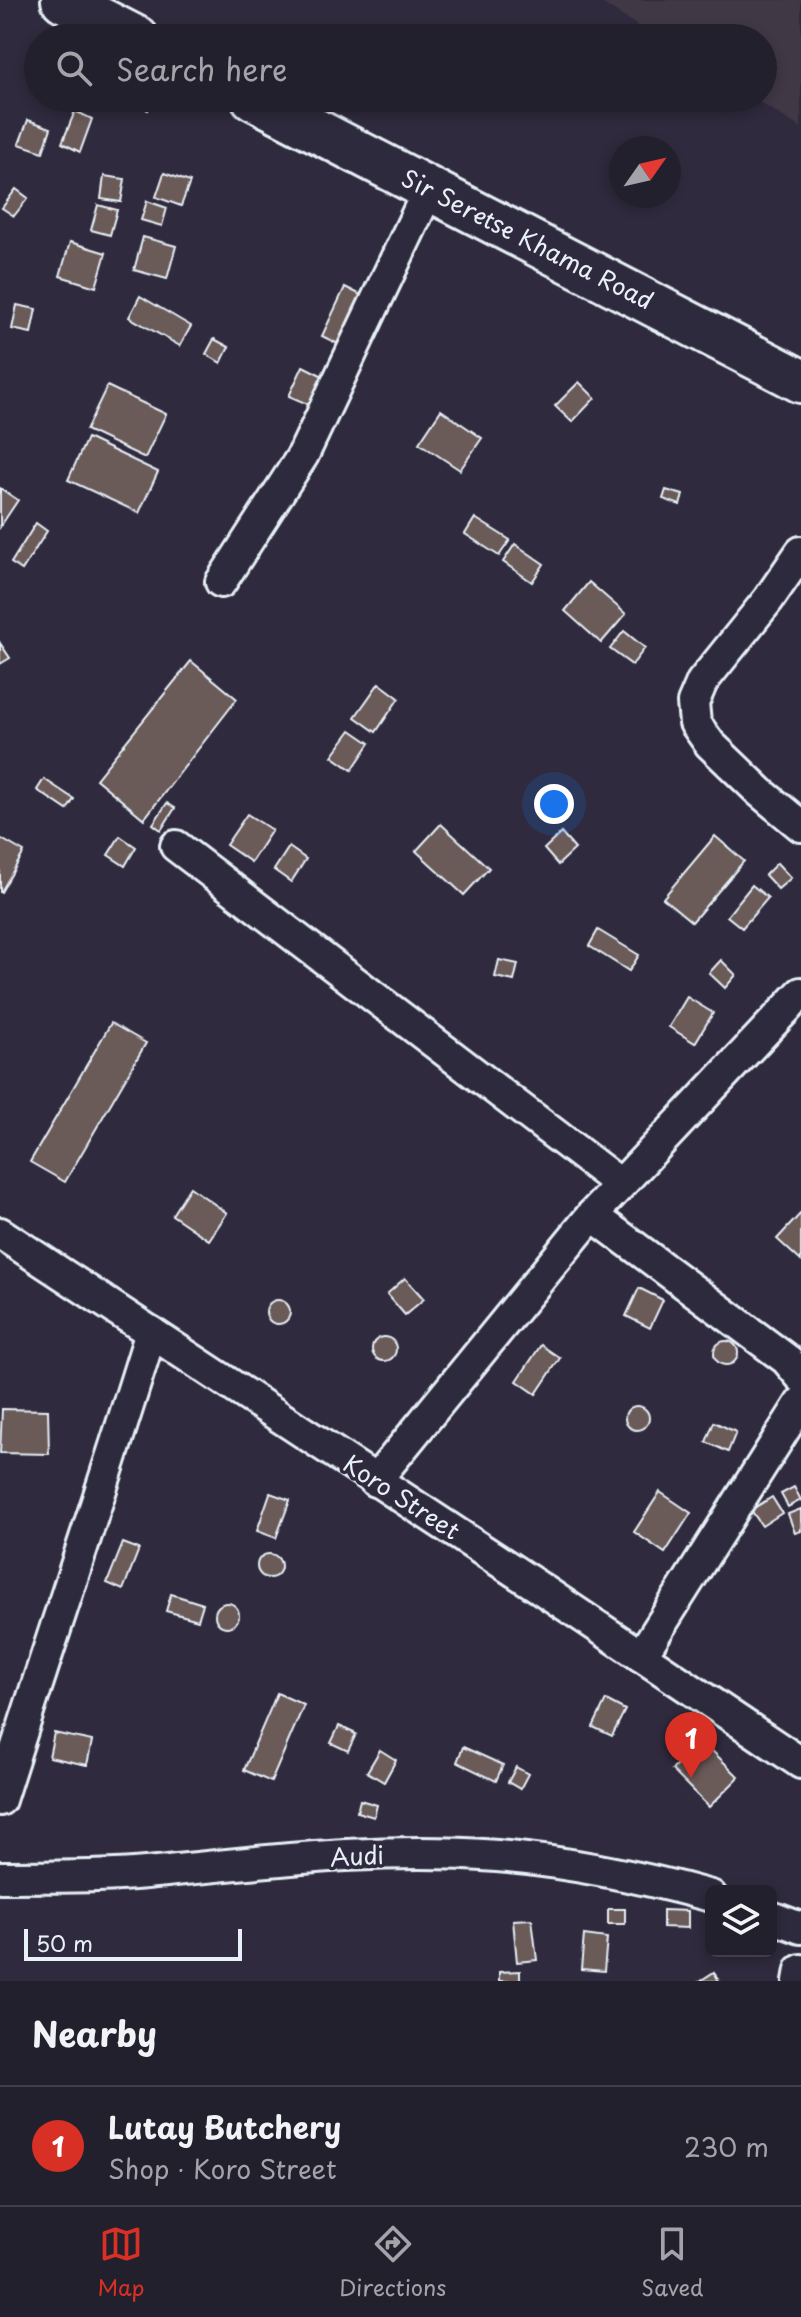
<!DOCTYPE html>
<html lang="en">
<head>
<meta charset="utf-8">
<style>
  :root { --surface:#23202e; --page:#2b2836; --text:#f1f3f6; --muted:#a3a3aa; --line:#403e4a; --accent:#d93025 }
  body { margin:0; font-family:"Playpen Sans",sans-serif; background:var(--page); color:var(--text) }
  .controls { position:absolute; right:24px; bottom:24px; display:grid; overflow:hidden; border-radius:12px; box-shadow:0 4px 12px #0003 }
  .controls button { width:72px; height:72px; display:grid; place-items:center; padding:0; border:0; border-bottom:2px solid var(--line); background:var(--surface); color:var(--text); font:40px sans-serif }
  .compass { position:absolute; left:609px; top:136px; width:72px; height:72px; border-radius:50%; background:var(--surface); box-shadow:0 4px 12px #0003; rotate:56deg }
  .scale { position:absolute; left:24px; bottom:20px; width:218px; box-sizing:border-box; padding-left:8px; border:4px solid #e8f1f8; border-top:0; font-size:22px; line-height:28px; white-space:nowrap; color:#e8f1f8; -webkit-text-stroke:6px #2f2a3d; paint-order:stroke }
  .you { position:absolute; left:554px; top:804px; width:28px; height:28px; margin:-20px; border:6px solid #fff; border-radius:50%; background:#1a73e8; box-shadow:0 0 0 12px #1a73e833 }
  .badge { display:grid; place-items:center; width:52px; height:52px; border-radius:50%; background:var(--accent); color:#fff; font-size:26px; font-weight:700 }
  .pin { position:absolute; translate:-50% -66px; filter:drop-shadow(0 2px 4px #0008) }
  .pin::after { content:''; position:absolute; top:42px; width:28px; height:24px; background:inherit; clip-path:polygon(0 0,100% 0,50% 100%) }
  .list { margin:0; padding:0; list-style:none }
  h2 { display:flex; justify-content:space-between; align-items:center; height:104px; margin:0; padding:0 32px; font-size:34px }
  h2 small { font-size:26px; font-weight:400; color:var(--muted) }
  .list li { display:grid; grid-template-columns:52px 1fr auto; gap:24px; align-items:center; box-sizing:border-box; height:120px; padding:0 32px; border-top:2px solid var(--line) }
  .list b { display:block; font-size:30px; white-space:nowrap }
  .list p { margin:0; font-size:26px; white-space:nowrap; color:var(--muted) }
  .list em { font-size:26px; font-style:normal; color:var(--muted) }
  .icon { flex:none; width:44px; height:44px; fill:none; stroke:currentColor; stroke-width:2; stroke-linecap:round; stroke-linejoin:round }
  .map { position:relative; flex:none; width:801px; height:1981px; overflow:hidden }
  .search { position:absolute; background:var(--surface); box-shadow:0 4px 12px #0003; left:24px; right:24px; top:24px; height:88px; display:flex; align-items:center; gap:20px; box-sizing:border-box; padding:0 28px; border-radius:44px; color:var(--muted); font-size:30px }
  .sheet { height:224px; background:var(--surface) }
  nav { display:flex; justify-content:space-around; align-items:center; box-sizing:border-box; height:112px; border-top:2px solid var(--line); background:var(--surface); font-size:22px; color:var(--muted) }
  nav a { display:grid; justify-items:center; gap:4px }
  nav .on { color:var(--accent) }
  .map>svg:first-child { display:block }
  .built { fill:#413845 }
  .building { fill:#6b5a59; stroke:#e8f1f8; stroke-width:2 }
  .lines { fill:none; stroke-linecap:round; stroke-linejoin:round }
  .street-casing { stroke:#e8f1f8; stroke-width:36 }
  .secondary-casing { stroke:#e8f1f8; stroke-width:48 }
  .street { stroke:#2f2a3d; stroke-width:30 }
  .secondary { stroke:#2f2a3d; stroke-width:42 }
  .labels { text-anchor:middle; stroke-width:7; stroke-linejoin:round; paint-order:stroke }
  .street-label { font-size:24px; fill:#e8f1f8; stroke:#2f2a3d }
</style>
</head>
<body>
<div class="map">
<svg width="801" height="1981" viewBox="0 0 801 1981">
  <rect width="100%" height="100%" fill="#2f2a3d"/>
  <filter id="ink" filterUnits="userSpaceOnUse"><feTurbulence type="fractalNoise" baseFrequency=".0125" numOctaves="2"/><feDisplacementMap in="SourceGraphic" scale="16" xChannelSelector="R" yChannelSelector="G"/><feConvolveMatrix kernelMatrix="1 2 1 2 8 2 1 2 1" color-interpolation-filters="sRGB"/></filter>
  <g filter="url(#ink)">
    <path class="built" d="M597,0H801V128L753,98H763V38H657Z"/>
    <g class="building">
      <path d="M128,98H154L148,110Z"/>
      <path d="M75,111L92,119L80,152L62,143Z"/>
      <path d="M28,120L51,128L43,152L19,144Z"/>
      <path d="M164,173L190,182L181,206L156,197Z"/>
      <path d="M104,176L125,179L121,202L101,199Z"/>
      <path d="M16,189L28,198L14,216L2,208Z"/>
      <path d="M147,201L167,208L162,226L141,220Z"/>
      <path d="M98,205L117,210L110,235L91,230Z"/>
      <path d="M143,237L176,246L167,279L134,270Z"/>
      <path d="M70,242L106,253L96,287L60,276Z"/>
      <path d="M345,287L363,296L340,345L322,336Z"/>
      <path d="M140,296L191,326L180,346L129,317Z"/>
      <path d="M17,305L36,309L31,333L12,329Z"/>
      <path d="M214,339L229,347L221,363L206,354Z"/>
      <path d="M303,366L325,377L312,406L289,396Z"/>
      <path d="M579,382L595,398L572,422L555,406Z"/>
      <path d="M107,386L166,414L145,458L86,430Z"/>
      <path d="M441,410L482,438L460,470L419,443Z"/>
      <path d="M87,438L158,472L139,513L68,480Z"/>
      <path d="M0,488L18,500L0,527Z"/>
      <path d="M666,490L683,495L680,505L663,499Z"/>
      <path d="M475,518L510,540L499,556L465,534Z"/>
      <path d="M36,523L47,531L22,570L11,563Z"/>
      <path d="M515,544L544,564L532,582L503,562Z"/>
      <path d="M589,582L626,614L601,643L565,611Z"/>
      <path d="M624,631L645,648L632,665L610,649Z"/>
      <path d="M0,643L10,658L0,664Z"/>
      <path d="M191,661L237,699L144,819L96,779Z"/>
      <path d="M379,683L399,698L376,732L355,717Z"/>
      <path d="M351,730L370,743L352,770L332,756Z"/>
      <path d="M44,779L74,799L67,810L37,790Z"/>
      <path d="M167,803L175,808L161,830L153,824Z"/>
      <path d="M247,814L272,830L251,862L226,845Z"/>
      <path d="M441,824L489,868L464,895L416,851Z"/>
      <path d="M561,833L575,849L558,865L544,849Z"/>
      <path d="M120,836L136,847L125,866L108,855Z"/>
      <path d="M715,836L744,861L692,922L663,898Z"/>
      <path d="M0,838L24,852L1,892H0Z"/>
      <path d="M289,847L306,859L291,882L274,870Z"/>
      <path d="M777,863L791,878L778,889L765,875Z"/>
      <path d="M752,885L768,898L742,928L727,916Z"/>
      <path d="M598,930L639,955L629,971L589,946Z"/>
      <path d="M499,960L518,964L514,981L495,977Z"/>
      <path d="M721,960L736,975L725,988L709,973Z"/>
      <path d="M687,997L713,1013L695,1043L669,1027Z"/>
      <path d="M111,1023L146,1043L65,1182L30,1162Z"/>
      <path d="M190,1187L227,1213L209,1240L172,1215Z"/>
      <path d="M801,1213V1261L777,1239Z"/>
      <path d="M405,1278L424,1299L405,1315L387,1294Z"/>
      <path d="M639,1288L663,1300L650,1328L626,1316Z"/>
      <circle cx="278" cy="1312" r="12"/>
      <circle cx="384" cy="1349" r="12"/>
      <circle cx="726" cy="1353" r="12"/>
      <path d="M541,1345L560,1358L536,1394L517,1381Z"/>
      <circle cx="637" cy="1418" r="12"/>
      <path d="M2,1409L48,1410L49,1454L0,1453Z"/>
      <path d="M714,1422L736,1432L728,1452L706,1442Z"/>
      <path d="M794,1487L801,1500L788,1507L781,1494Z"/>
      <path d="M660,1492L691,1513L665,1553L634,1532Z"/>
      <path d="M270,1493L290,1500L276,1538L257,1531Z"/>
      <path d="M772,1497L782,1513L762,1526L751,1510Z"/>
      <path d="M801,1509V1531L795,1533L788,1514Z"/>
      <path d="M123,1543L139,1549L123,1590L107,1583Z"/>
      <circle cx="269" cy="1566" r="12"/>
      <path d="M171,1594L203,1604L198,1620L166,1611Z"/>
      <circle cx="227" cy="1615" r="12"/>
      <path d="M277,1693L304,1705L271,1782L244,1770Z"/>
      <path d="M606,1700L625,1710L612,1736L593,1727Z"/>
      <path d="M339,1726L356,1734L348,1751L331,1743Z"/>
      <path d="M54,1733L92,1741L87,1765L49,1757Z"/>
      <path d="M701,1740L739,1777L709,1807L672,1770Z"/>
      <path d="M463,1747L503,1765L496,1781L457,1762Z"/>
      <path d="M380,1750L396,1760L384,1782L367,1772Z"/>
      <path d="M516,1767L528,1774L520,1789L508,1782Z"/>
      <path d="M360,1800L377,1805L374,1817L357,1812Z"/>
      <rect x="608" y="1909" width="17" height="15"/>
      <path d="M663,1910L688,1911V1928L663,1927Z"/>
      <path d="M532,1919L537,1960L517,1962L513,1920Z"/>
      <path d="M584,1935L607,1938L604,1971L581,1969Z"/>
      <path d="M520,1971V1981H499V1972Z"/>
      <path d="M714,1972L719,1981H700Z"/>
    </g>
    <g class="lines">
      <g class="street-casing">
        <g id="street">
          <path d="M801,552L768,600L702,682L693,703L695,723L710,744L760,792L801,826"/>
          <path d="M221,582L303,455L429,189"/>
          <path d="M176,846L620,1184"/>
          <path d="M592,1215L786,1359L801,1377"/>
          <path d="M0,1233L534,1584L801,1763"/>
          <path d="M375,1481L592,1215L801,993"/>
          <path d="M641,1656L801,1403"/>
          <path d="M0,1800C49,1644 103,1489 151,1332"/>
          <path d="M0,1877C48,1876 98,1878 146,1873C260,1862 382,1846 497,1856C569,1862 641,1877 711,1896"/>
          <path d="M771,1917L801,1928"/>
          <path d="M799,1981L801,1970"/>
        </g>
      </g>
      <g class="secondary-casing">
        <g id="secondary">
          <path d="M63,0L137,38"/>
          <path d="M253,98L801,381"/>
        </g>
      </g>
      <use href="#street" class="street"/>
      <use href="#secondary" class="secondary"/>
    </g>
  </g>
  <g class="labels">
    <g class="street-label">
      <text transform="translate(527 240) rotate(27)" y="8">Sir Seretse Khama Road</text>
      <text transform="translate(401 1498) rotate(33)" y="8">Koro Street</text>
      <text transform="translate(357 1857) rotate(-3)" y="8">Audi</text>
    </g>
  </g>
</svg>
<div class="controls">
<button><svg class="icon" aria-label="layers" viewBox="0 0 24 24"><path d="M12 4l9 5-9 5-9-5zM3 14l9 5 9-5"/></svg></button>
</div>
<svg class="compass" viewBox="-18 -18 36 36"><path d="M0-13l5 13h-10z" fill="#e53935"/><path d="M0 13l5-13h-10z" fill="#a3a3aa"/></svg>
<div class="scale">50 m</div>
<div class="you"></div>
<div class="pin badge" style="left:691px;top:1778px">1</div>
<div class="search"><svg class="icon" aria-label="search" viewBox="0 0 24 24"><circle cx="10" cy="10" r="6"/><path d="M15 15l6 6"/></svg>Search here</div>
</div>
<section class="sheet">
<h2>Nearby<small></small></h2>
<ul class="list">
<li><span class="badge">1</span><div><b>Lutay Butchery</b><p>Shop · Koro Street</p></div><em>230 m</em></li>
</ul>
</section>
<nav>
<a class="on"><svg class="icon" aria-label="map" viewBox="0 0 24 24"><path d="M3 6l6-2 6 2 6-2v14l-6 2-6-2-6 2zM9 4v14M15 6v14"/></svg>Map</a>
<a><svg class="icon" aria-label="directions" viewBox="0 0 24 24"><path d="M12 3l9 9-9 9-9-9zM9 14v-3h6M13 9l2 2-2 2"/></svg>Directions</a>
<a><svg class="icon" aria-label="saved" viewBox="0 0 24 24"><path d="M7 4h10v16l-5-4-5 4z"/></svg>Saved</a>
</nav>
</body>
</html>
